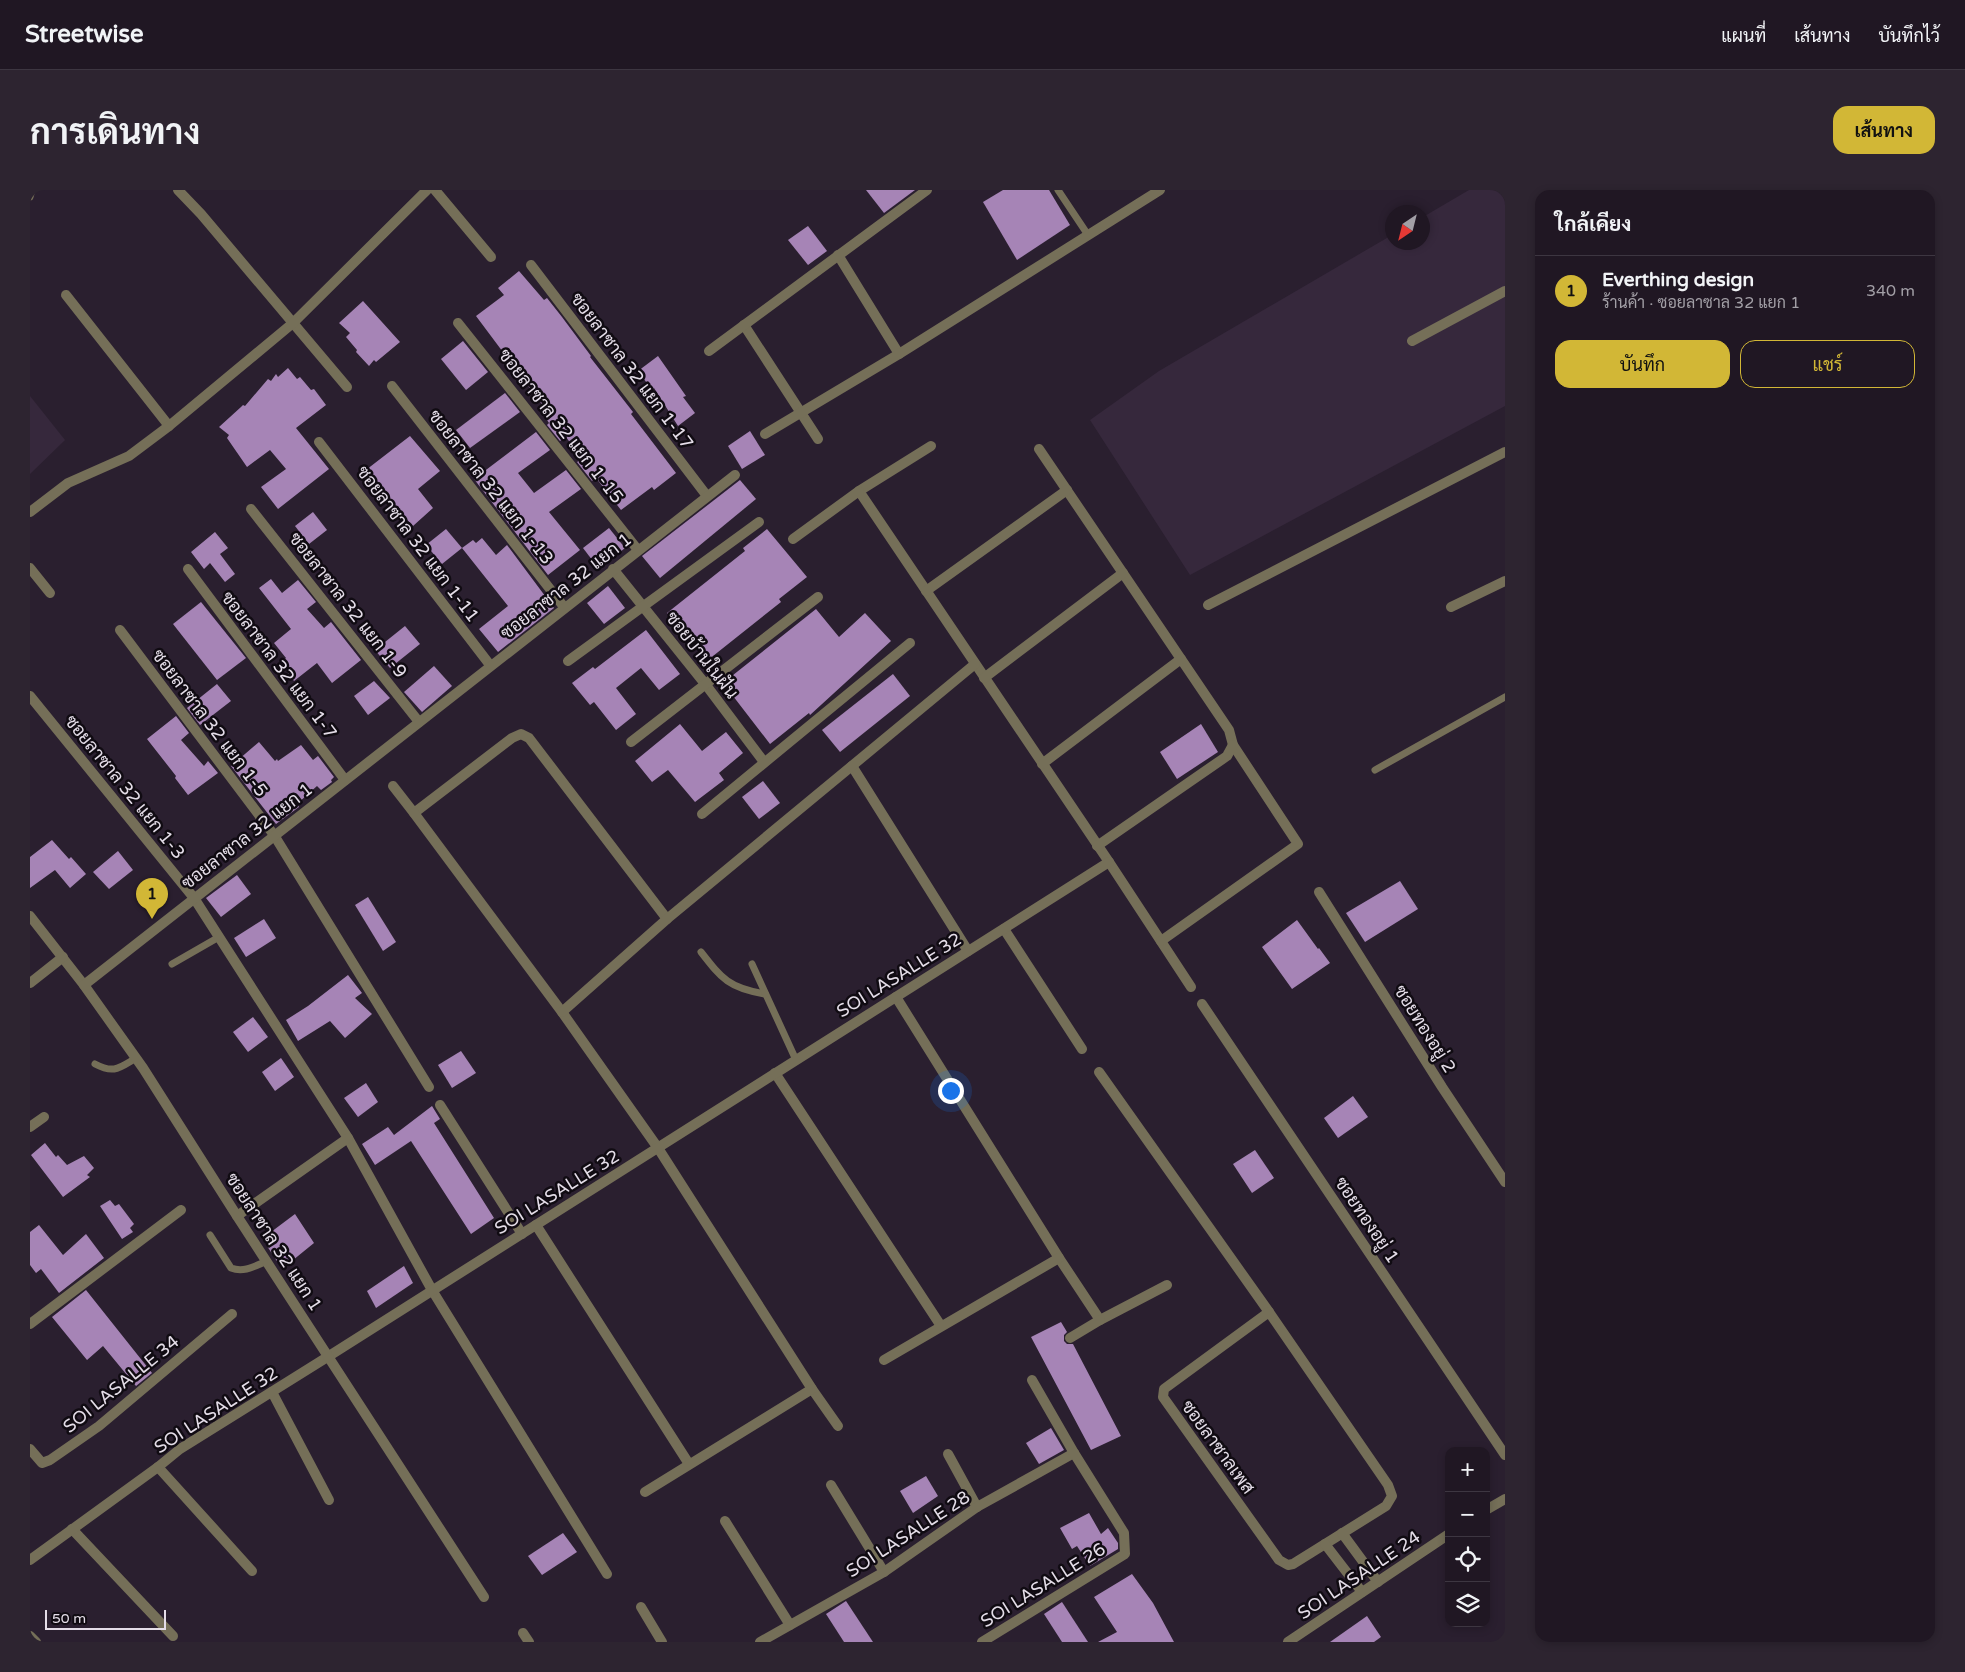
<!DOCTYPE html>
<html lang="th">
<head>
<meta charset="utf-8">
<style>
  :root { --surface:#201723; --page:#2d2430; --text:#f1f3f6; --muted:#a29fa6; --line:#3d3641; --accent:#d2b736 }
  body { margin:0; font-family:"Varela Round",Sarabun,sans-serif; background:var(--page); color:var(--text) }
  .controls { position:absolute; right:15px; bottom:15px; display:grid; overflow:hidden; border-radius:10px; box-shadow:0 2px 8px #0003 }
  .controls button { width:45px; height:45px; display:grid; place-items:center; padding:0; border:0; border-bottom:1px solid var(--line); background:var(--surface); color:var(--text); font:25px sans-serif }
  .compass { position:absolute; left:1355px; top:15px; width:45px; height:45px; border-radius:50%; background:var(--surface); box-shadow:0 2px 8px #0003; rotate:215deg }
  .scale { position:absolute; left:15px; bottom:12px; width:121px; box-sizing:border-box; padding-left:5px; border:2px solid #e4dde8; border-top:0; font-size:14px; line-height:18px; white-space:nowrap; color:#e4dde8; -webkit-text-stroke:4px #100b12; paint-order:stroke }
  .you { position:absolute; left:920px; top:900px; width:18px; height:18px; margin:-12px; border:4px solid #fff; border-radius:50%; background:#1a73e8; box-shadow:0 0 0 8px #1a73e833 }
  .badge { display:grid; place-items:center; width:32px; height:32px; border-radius:50%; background:var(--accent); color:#111; font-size:16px; font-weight:700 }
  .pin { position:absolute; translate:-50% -41px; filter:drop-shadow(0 1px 2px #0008) }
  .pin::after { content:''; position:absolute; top:26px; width:18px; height:15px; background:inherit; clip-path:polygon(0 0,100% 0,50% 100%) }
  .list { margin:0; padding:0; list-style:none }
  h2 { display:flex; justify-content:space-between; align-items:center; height:65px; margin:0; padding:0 20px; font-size:21px }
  h2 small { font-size:16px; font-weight:400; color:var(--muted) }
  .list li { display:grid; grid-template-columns:32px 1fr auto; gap:15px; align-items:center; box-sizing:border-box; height:70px; padding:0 20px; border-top:1px solid var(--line) }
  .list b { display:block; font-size:19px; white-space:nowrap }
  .list p { margin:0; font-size:16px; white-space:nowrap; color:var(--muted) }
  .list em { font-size:16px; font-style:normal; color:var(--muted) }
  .actions { display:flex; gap:10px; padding:15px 20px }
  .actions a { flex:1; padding:11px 0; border:1px solid var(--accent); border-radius:15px; text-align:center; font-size:18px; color:var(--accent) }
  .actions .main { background:var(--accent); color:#111 }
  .icon { flex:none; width:28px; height:28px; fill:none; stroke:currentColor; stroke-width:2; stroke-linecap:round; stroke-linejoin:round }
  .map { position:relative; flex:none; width:1475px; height:1452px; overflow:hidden; border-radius:15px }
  header { display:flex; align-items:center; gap:30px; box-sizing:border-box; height:70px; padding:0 25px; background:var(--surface); border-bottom:1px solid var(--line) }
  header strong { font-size:24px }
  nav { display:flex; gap:28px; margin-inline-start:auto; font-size:18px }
  .intro { display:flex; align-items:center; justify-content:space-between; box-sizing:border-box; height:120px; padding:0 30px }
  h1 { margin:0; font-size:35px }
  .button { padding:12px 22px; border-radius:15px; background:var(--accent); color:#111; font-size:18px; font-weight:700 }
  main { display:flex; gap:30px; padding:0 30px }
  aside { flex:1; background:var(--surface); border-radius:15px; box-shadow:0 2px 8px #0003 }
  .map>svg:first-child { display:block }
  .built { fill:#36283c }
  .building { fill:#a684b6 }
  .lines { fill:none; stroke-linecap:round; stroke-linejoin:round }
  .service { stroke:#756f58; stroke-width:7 }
  .minor { stroke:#756f58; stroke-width:10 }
  .labels { text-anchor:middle; stroke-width:5; stroke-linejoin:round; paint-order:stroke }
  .street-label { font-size:18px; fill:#e4dde8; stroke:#100b12 }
</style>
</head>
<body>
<header>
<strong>Streetwise</strong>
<nav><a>แผนที่</a><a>เส้นทาง</a><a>บันทึกไว้</a></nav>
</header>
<div class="intro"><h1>การเดินทาง</h1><a class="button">เส้นทาง</a></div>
<main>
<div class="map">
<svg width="1475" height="1452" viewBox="0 0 1475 1452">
  <rect width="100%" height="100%" fill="#2a1f2f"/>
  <g class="built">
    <path d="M1439,0H1475V216L1160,385L1060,230L1129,181L1362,45V52H1392L1393,27Z"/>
    <path d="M0,206L35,250L0,284Z"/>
  </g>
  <g class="building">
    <path d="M836,0H885L854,23Z"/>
    <path d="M973,0H1019L1040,35L987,70L953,12Z"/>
    <path d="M778,36L797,61L778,75L758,50Z"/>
    <path d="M489,81L514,110L517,108L532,127L561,166L560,167L603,222L601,224L646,283L624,300L622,297L591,320L566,288L562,291L547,272L552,269L536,247L530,251L517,235L519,233L517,230L520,228L512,219L514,217L446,126L474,105L468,98Z"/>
    <path d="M333,111L370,152L346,172L344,170L339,176L326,162L327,160L316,147L320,143L309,133Z"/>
    <path d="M433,151L458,182L436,200L411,169Z"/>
    <path d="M628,166L656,206L653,207L665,223L648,236L624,198L622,200L608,181Z"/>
    <path d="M258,178L267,189L270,187L281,200L284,199L296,215L266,238L299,279L248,319L231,297L256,279L240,260L217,277L197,248L199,245L189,237L211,217L213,215L215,216L238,189L241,191L246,184L248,187Z"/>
    <path d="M475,203L490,222L440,258L426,240Z"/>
    <path d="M720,241L735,265L712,279L698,256Z"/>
    <path d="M506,242L520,260L488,283L504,303L536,280L551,299L519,322L550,360L518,385L444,289Z"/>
    <path d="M380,246L410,281L388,299L403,318L383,336L349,300L347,301L332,283Z"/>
    <path d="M710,290L726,309L630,388L612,366Z"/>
    <path d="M283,322L297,340L279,354L265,336Z"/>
    <path d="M579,338L595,358L569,379L553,358Z"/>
    <path d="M416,339L432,358L412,374L396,355Z"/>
    <path d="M737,339L777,387L749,409L751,412L678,470L658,443L656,445L637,423L715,361L713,358Z"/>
    <path d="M185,342L198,358L190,364L205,384L195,392L180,373L174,379L161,362Z"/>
    <path d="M452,348L466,365L477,355L524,418L468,462L449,439L478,416L432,358L443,350L446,353Z"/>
    <path d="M241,389L252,403L268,390L286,412L277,419L294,438L301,432L331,470L302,493L287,473L264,491L251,473L256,468L244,453L261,439L229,398Z"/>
    <path d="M578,396L595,418L574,434L557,413Z"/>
    <path d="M171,412L216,468L187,490L143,434Z"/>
    <path d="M786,419L809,447L835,423L861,451L780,525L779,523L740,554L693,493Z"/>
    <path d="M375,436L390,454L360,478L345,460Z"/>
    <path d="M616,440L650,484L629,500L611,478L586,498L606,524L586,540L564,512L560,515L542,493L563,477L565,479Z"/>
    <path d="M404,476L422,496L392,522L374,502Z"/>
    <path d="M863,484L880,506L810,562L792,540Z"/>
    <path d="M344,491L360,508L338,525L324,506Z"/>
    <path d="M187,494L201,511L170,535L157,518Z"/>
    <path d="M146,526L159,543L151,550L174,576L178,571L188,583L158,605L145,588L146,586L117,549Z"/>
    <path d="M650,534L672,561L696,542L713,563L689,583L694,590L665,612L638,580L622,592L605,571Z"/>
    <path d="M1171,534L1188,562L1147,589L1130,562Z"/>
    <path d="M229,552L245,571L247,569L248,571L271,555L283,570L288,566L304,587L301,590L302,592L291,600L287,596L267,614L269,617L246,634L201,576Z"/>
    <path d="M733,591L750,613L729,629L712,607Z"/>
    <path d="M22,650L39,669L41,667L56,684L40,698L25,680L0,698V667Z"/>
    <path d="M88,661L103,680L79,699L63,682Z"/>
    <path d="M207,685L221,704L191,727L176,708Z"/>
    <path d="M1370,691L1388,719L1335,752L1316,723Z"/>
    <path d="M338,707L366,752L353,761L325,715Z"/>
    <path d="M234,729L246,748L216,767L204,748Z"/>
    <path d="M1267,730L1288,759L1289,758L1300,773L1262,799L1232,757Z"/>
    <path d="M318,785L332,803L325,808L342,824L315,848L300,831L268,851L256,830L278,816Z"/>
    <path d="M223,827L238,847L218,862L203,842Z"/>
    <path d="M431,861L446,883L422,898L408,875Z"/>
    <path d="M251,868L264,887L245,901L232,882Z"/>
    <path d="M336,893L348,912L328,927L314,908Z"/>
    <path d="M1323,906L1338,927L1308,948L1294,928Z"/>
    <path d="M402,916L410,929L404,933L464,1028L441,1044L381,951L345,975L332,954L358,937L364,945Z"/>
    <path d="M15,953L26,967L28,965L37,975L54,966L64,978L57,985L60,987L33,1007L1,965Z"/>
    <path d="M1225,960L1244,988L1222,1003L1203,974Z"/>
    <path d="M80,1010L85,1016L89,1014L104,1034L100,1038L103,1042L92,1049L70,1016Z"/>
    <path d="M265,1024L284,1053L252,1079L237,1056L246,1050L241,1042Z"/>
    <path d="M9,1035L33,1065L56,1044L74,1068L29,1103L11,1079L6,1083L0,1075V1042Z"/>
    <path d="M374,1076L383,1093L346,1118L337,1101Z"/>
    <path d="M56,1100L122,1183L106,1196L73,1156L57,1170L22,1127Z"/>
    <path d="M1031,1132L1037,1142L1034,1145V1151L1037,1154H1043L1091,1246L1061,1260L1001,1147Z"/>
    <path d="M1021,1238L1034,1260L1009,1274L996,1253Z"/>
    <path d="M896,1286L908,1306L883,1323L870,1301Z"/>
    <path d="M1059,1323L1071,1344L1078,1338L1088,1353V1359L1060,1376L1047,1356L1042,1359L1030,1338Z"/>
    <path d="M533,1343L547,1362L512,1385L498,1366Z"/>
    <path d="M1102,1384L1123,1413L1144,1452H1068L1087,1442L1064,1407Z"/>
    <path d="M816,1411L843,1452H814L796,1424Z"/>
    <path d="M1032,1412L1058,1452H1032L1014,1424Z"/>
    <path d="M1337,1426L1351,1447L1344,1452H1300Z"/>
  </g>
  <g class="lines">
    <g class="service">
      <path d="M1028,0L1058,45"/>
      <path d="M0,7L2,0"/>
      <path d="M1345,580L1475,507"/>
      <path d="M671,762C692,789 699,798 735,804"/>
      <path d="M142,774L189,747"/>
      <path d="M722,774L766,870"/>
      <path d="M65,874C84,884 89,878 106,868"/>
      <path d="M180,1045L201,1078C214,1083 225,1076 237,1071"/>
    </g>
    <g class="minor">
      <path d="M148,0L171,24L317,197"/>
      <path d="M405,0L461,67"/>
      <path d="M808,65L869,164"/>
      <path d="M501,75L677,306"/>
      <path d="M36,105L139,236"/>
      <path d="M428,133L608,360"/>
      <path d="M714,135L788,249"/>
      <path d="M1382,151L1475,101"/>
      <path d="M679,161L897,0"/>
      <path d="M362,196L534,417"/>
      <path d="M735,244L869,164L1130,0"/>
      <path d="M289,252L460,475"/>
      <path d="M901,256L829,301L1079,672L1161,797"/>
      <path d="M1009,259L1199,540L1203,555L1268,654L1131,751"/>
      <path d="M221,319L389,532"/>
      <path d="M0,322L38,293L99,266L139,236L263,133L397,0"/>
      <path d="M763,349L829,301"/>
      <path d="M0,378L20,403"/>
      <path d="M158,379L315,590"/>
      <path d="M583,379L676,495L734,572"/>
      <path d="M896,401L1037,300"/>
      <path d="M1178,415L1475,262"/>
      <path d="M1421,417L1475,391"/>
      <path d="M90,440L244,645L399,897"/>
      <path d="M538,471L729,332"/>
      <path d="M954,488L1093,383"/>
      <path d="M0,506L164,708L318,948L402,1100L577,1384"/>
      <path d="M601,552L788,407"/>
      <path d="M1012,574L1151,469"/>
      <path d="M822,576L938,761"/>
      <path d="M363,596L384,623L482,548L491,544L499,548L637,729"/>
      <path d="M384,623L532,822L628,958L782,1199L808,1236"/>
      <path d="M672,624L880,453"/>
      <path d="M1067,656L1197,566L1203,555"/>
      <path d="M1289,702L1412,897L1475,992"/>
      <path d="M0,726L54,795"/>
      <path d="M974,739L1052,859"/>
      <path d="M0,793L33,767"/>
      <path d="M866,807L1029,1068L1070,1130L1137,1095"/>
      <path d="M1172,814L1475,1265"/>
      <path d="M532,822L637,729L945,474"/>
      <path d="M1069,882L1239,1122"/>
      <path d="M745,883L911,1136"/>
      <path d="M410,915L492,1044"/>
      <path d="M0,937L14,927"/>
      <path d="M207,1026L318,948"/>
      <path d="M506,1035L659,1274"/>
      <path d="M1239,1122L1358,1295L1362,1306L1356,1316L1263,1374L1258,1375L1249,1370L1133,1207L1134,1199Z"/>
      <path d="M0,1134L151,1020"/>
      <path d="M1040,1148L1070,1130"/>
      <path d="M854,1170L1029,1068"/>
      <path d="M242,1202L299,1310"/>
      <path d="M0,1259L12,1273L20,1270L69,1236L202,1124"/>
      <path d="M918,1264L947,1317"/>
      <path d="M128,1277L222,1381"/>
      <path d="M801,1295L854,1382"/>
      <path d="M615,1302L782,1199"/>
      <path d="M1456,1320L1475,1309"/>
      <path d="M695,1331L760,1435"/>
      <path d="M42,1339L143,1446"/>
      <path d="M1312,1343L1348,1392"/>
      <path d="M1295,1354L1332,1402"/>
      <path d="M0,1370L128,1277L150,1259L299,1166L1079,672"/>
      <path d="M454,1407L207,1026L113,878L54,795L705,285"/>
      <path d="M611,1417L632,1452"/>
      <path d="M493,1443L499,1452"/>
      <path d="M0,1446L6,1452"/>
      <path d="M730,1452L854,1382L947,1317L1044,1263"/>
      <path d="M952,1452L1095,1364L1094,1343L1044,1263L1002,1190"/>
      <path d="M1258,1452L1419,1344"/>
    </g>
  </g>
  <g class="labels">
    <g class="street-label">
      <text transform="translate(602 181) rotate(53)" y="6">ซอยลาซาล 32 แยก 1-17</text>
      <text transform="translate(531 236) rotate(52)" y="6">ซอยลาซาล 32 แยก 1-15</text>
      <text transform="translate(461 297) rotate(52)" y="6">ซอยลาซาล 32 แยก 1-13</text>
      <text transform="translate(388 354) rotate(53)" y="6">ซอยลาซาล 32 แยก 1-11</text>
      <text transform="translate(536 396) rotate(-38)" y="6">ซอยลาซาล 32 แยก 1</text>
      <text transform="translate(318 415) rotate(52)" y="6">ซอยลาซาล 32 แยก 1-9</text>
      <text transform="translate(672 465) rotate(52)" y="6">ซอยบ้านในฝัน</text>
      <text transform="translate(249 475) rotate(53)" y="6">ซอยลาซาล 32 แยก 1-7</text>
      <text transform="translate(180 533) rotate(53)" y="6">ซอยลาซาล 32 แยก 1-5</text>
      <text transform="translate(95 597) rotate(51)" y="6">ซอยลาซาล 32 แยก 1-3</text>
      <text transform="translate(217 646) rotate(-38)" y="6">ซอยลาซาล 32 แยก 1</text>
      <text transform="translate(869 785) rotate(-32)" y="6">SOI LASALLE 32</text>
      <text transform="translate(1395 839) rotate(58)" y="6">ซอยทองอยู่ 2</text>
      <text transform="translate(527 1002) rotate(-32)" y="6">SOI LASALLE 32</text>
      <text transform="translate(1337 1030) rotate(56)" y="6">ซอยทองอยู่ 1</text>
      <text transform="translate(244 1052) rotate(57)" y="6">ซอยลาซาล 32 แยก 1</text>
      <text transform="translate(91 1194) rotate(-39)" y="6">SOI LASALLE 34</text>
      <text transform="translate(186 1220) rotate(-33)" y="6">SOI LASALLE 32</text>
      <text transform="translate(1188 1257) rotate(54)" y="6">ซอยลาซาลเพส</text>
      <text transform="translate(878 1344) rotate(-33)" y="6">SOI LASALLE 28</text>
      <text transform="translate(1329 1385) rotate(-34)" y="6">SOI LASALLE 24</text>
      <text transform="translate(1013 1395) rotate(-32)" y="6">SOI LASALLE 26</text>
    </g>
  </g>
</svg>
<div class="controls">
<button>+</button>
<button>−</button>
<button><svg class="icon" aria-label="locate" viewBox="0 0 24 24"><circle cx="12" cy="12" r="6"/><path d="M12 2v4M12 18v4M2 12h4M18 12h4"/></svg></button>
<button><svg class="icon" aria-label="layers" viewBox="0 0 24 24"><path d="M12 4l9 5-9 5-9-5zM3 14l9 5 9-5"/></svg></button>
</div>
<svg class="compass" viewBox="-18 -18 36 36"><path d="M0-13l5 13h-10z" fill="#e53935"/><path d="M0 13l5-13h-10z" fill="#a29fa6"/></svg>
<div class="scale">50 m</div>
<div class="you"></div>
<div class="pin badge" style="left:122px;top:729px">1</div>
</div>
<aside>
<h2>ใกล้เคียง<small></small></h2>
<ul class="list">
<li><span class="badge">1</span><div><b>Everthing design</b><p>ร้านค้า · ซอยลาซาล 32 แยก 1</p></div><em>340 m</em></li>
</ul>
<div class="actions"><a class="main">บันทึก</a><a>แชร์</a></div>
</aside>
</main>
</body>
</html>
